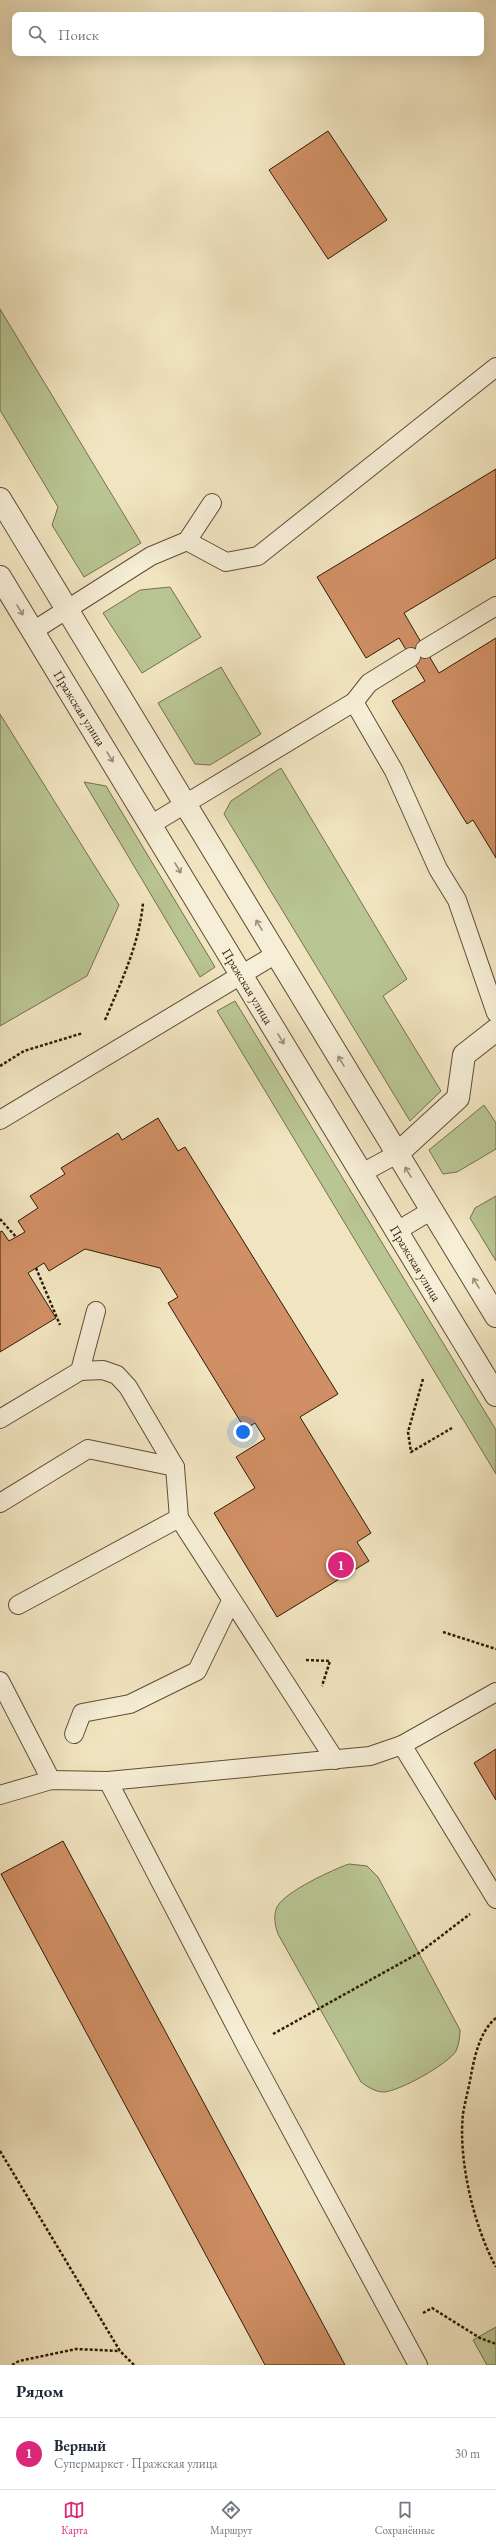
<!DOCTYPE html>
<html lang="ru">
<head>
<meta charset="utf-8">
<style>
  :root { --surface:#fff; --page:#f2f2f3; --text:#1f2937; --muted:#747a83; --line:#e0e1e3; --accent:#db2777 }
  body { margin:0; font-family:"EB Garamond",serif; background:var(--page); color:var(--text) }
  .you { position:absolute; left:243px; top:1432px; width:14px; height:14px; margin:-10px; border:3px solid #fff; border-radius:50%; background:#1a73e8; box-shadow:0 0 0 6px #1a73e833 }
  .badge { display:grid; place-items:center; width:26px; height:26px; border-radius:50%; background:var(--accent); color:#fff; font-size:13px; font-weight:700 }
  .pin { position:absolute; translate:-50% -50%; border:2px solid #fff; box-shadow:0 1px 4px #0006 }
  .list { margin:0; padding:0; list-style:none }
  h2 { display:flex; justify-content:space-between; align-items:center; height:52px; margin:0; padding:0 16px; font-size:17px }
  h2 small { font-size:13px; font-weight:400; color:var(--muted) }
  .list li { display:grid; grid-template-columns:26px 1fr auto; gap:12px; align-items:center; box-sizing:border-box; height:72px; padding:0 16px; border-top:1px solid var(--line) }
  .list b { display:block; font-size:15px; white-space:nowrap }
  .list p { margin:0; font-size:13px; white-space:nowrap; color:var(--muted) }
  .list em { font-size:13px; font-style:normal; color:var(--muted) }
  .icon { flex:none; width:22px; height:22px; fill:none; stroke:currentColor; stroke-width:2; stroke-linecap:round; stroke-linejoin:round }
  .map { position:relative; flex:none; width:496px; height:2365px; overflow:hidden }
  .search { position:absolute; background:var(--surface); box-shadow:0 4px 16px #0002; left:12px; right:12px; top:12px; height:44px; display:flex; align-items:center; gap:10px; box-sizing:border-box; padding:0 14px; border-radius:8px; color:var(--muted); font-size:15px }
  .sheet { height:124px; background:var(--surface) }
  nav { display:flex; justify-content:space-around; align-items:center; box-sizing:border-box; height:56px; border-top:1px solid var(--line); background:var(--surface); font-size:11px; color:var(--muted) }
  nav a { display:grid; justify-items:center; gap:2px }
  nav .on { color:var(--accent) }
  .map>svg:first-child { display:block }
  .green { fill:#b9c593; stroke:#75704d }
  .building { fill:#d08f64; stroke:#311a07 }
  .lines { fill:none; stroke-linecap:round; stroke-linejoin:round }
  .lane-casing { stroke:#614d36; stroke-width:20 }
  .street-casing { stroke:#614d36; stroke-width:24 }
  .path { stroke:#311a07; stroke-width:2.5; stroke-dasharray:3 2; stroke-linecap:butt }
  .lane { stroke:#f6eed7; stroke-width:18 }
  .street { stroke:#f6eed7; stroke-width:22 }
  .oneway { stroke:#9d8f79 }
  .labels { text-anchor:middle; stroke-width:4; stroke-linejoin:round; paint-order:stroke }
  .street-label { font-size:13px; fill:#311a07; stroke:#f6eed7 }
</style>
</head>
<body>
<div class="map">
<svg width="496" height="2365" viewBox="0 0 496 2365">
  <rect width="100%" height="100%" fill="#f1e5c1"/>
  <filter id="stains"><feTurbulence type="fractalNoise" baseFrequency=".005" numOctaves="4"/><feColorMatrix values="0 0 0 0 .2 0 0 0 0 .09 0 0 0 0 .02 0 0 0 .5 -.17"/></filter>
  <radialGradient id="worn" r=".72"><stop offset=".6" stop-color="#630" stop-opacity="0"/><stop offset="1" stop-color="#630" stop-opacity=".3"/></radialGradient>
  <g class="green">
    <path d="M0,309L141,543L84,577L52,525L58,507L0,410Z"/>
    <path d="M170,587L201,637L142,673L103,613L140,590Z"/>
    <path d="M221,667L261,734L210,765L195,764L158,703Z"/>
    <path d="M0,714L119,905L87,976L0,1026Z"/>
    <path d="M281,768L407,979L383,996L441,1091L410,1121L224,814L231,801Z"/>
    <path d="M84,782L106,786L215,967L200,977Z"/>
    <path d="M235,1001L496,1430V1474L217,1011Z"/>
    <path d="M484,1105L496,1123V1149L457,1172L443,1174L429,1150Z"/>
    <path d="M496,1196V1261L470,1218L475,1208Z"/>
    <path d="M349,1864L367,1866L378,1877L460,2030C460,2037 459,2044 456,2051C448,2064 400,2091 384,2092C375,2092 368,2087 361,2082L278,1934C275,1925 273,1916 277,1907C284,1892 334,1869 349,1864Z"/>
    <path d="M496,2327V2365H487L473,2340Z"/>
  </g>
  <g class="building">
    <path d="M328,131L387,220L328,259L269,170Z"/>
    <path d="M496,469V558L404,613L439,673L496,638V858L473,820L467,824L392,701L425,681L399,638L366,658L317,577Z"/>
    <path d="M158,1118L178,1151L185,1147L338,1394L300,1417L371,1533L357,1542L369,1561L277,1617L214,1513L255,1488L236,1457L265,1439L255,1423L245,1429L168,1303L178,1297L160,1268L85,1249L49,1271L44,1263L28,1273L56,1318L0,1352V1232L2,1231L9,1241L25,1232L18,1221L38,1208L30,1196L65,1174L61,1168L118,1133L122,1140Z"/>
    <path d="M496,1749V1800L474,1763Z"/>
    <path d="M63,1841L150,2003L345,2365H265L1,1874Z"/>
  </g>
  <g class="lines">
    <g class="lane-casing">
      <g id="lane">
        <path d="M187,541L226,562L258,556L496,367"/>
        <path d="M33,631L151,556L187,541L212,503"/>
        <path d="M425,649L496,606"/>
        <path d="M354,702L394,771L438,869L457,900L496,1013"/>
        <path d="M152,824L354,702L369,683L411,657"/>
        <path d="M0,1120L276,954"/>
        <path d="M362,1173L397,1154"/>
        <path d="M397,1231L432,1210"/>
        <path d="M80,1371L103,1370L117,1375L128,1387L175,1467L179,1518L335,1760"/>
        <path d="M0,1419L80,1371L96,1311"/>
        <path d="M0,1503L88,1449L175,1467"/>
        <path d="M18,1605L179,1518"/>
        <path d="M0,1681L51,1780"/>
        <path d="M74,1734L82,1713L130,1704L197,1671L231,1601"/>
        <path d="M402,1745L496,1899"/>
        <path d="M108,1781L247,2048L418,2365"/>
        <path d="M0,1795L51,1780L108,1781L370,1756L402,1745L496,1692"/>
      </g>
    </g>
    <g class="street-casing">
      <g id="street">
        <path d="M0,499L496,1316"/>
        <path d="M0,577L496,1395"/>
        <path d="M397,1154L458,1098L464,1055L496,1030"/>
      </g>
    </g>
    <g class="path">
      <path d="M105,1020C121,982 139,945 143,903"/>
      <path d="M0,1066L24,1051L83,1033"/>
      <path d="M0,1219L16,1237"/>
      <path d="M36,1268L60,1325"/>
      <path d="M423,1379L408,1432L411,1452L452,1428"/>
      <path d="M443,1632L496,1649"/>
      <path d="M306,1660L330,1661L322,1686"/>
      <path d="M496,2018C480,2031 475,2055 471,2075C469,2088 465,2101 463,2114C458,2160 474,2227 496,2267"/>
      <path d="M273,2034L419,1953L470,1914"/>
      <path d="M0,2151L120,2351L134,2365"/>
      <path d="M423,2313L432,2308L480,2338L496,2344"/>
      <path d="M12,2365L19,2361L76,2349L120,2351"/>
    </g>
    <use href="#lane" class="lane"/>
    <use href="#street" class="street"/>
  </g>
  <defs><path id="oneway-shaft" d="M-6 0H5M1.5-3L5.5 0L1.5 3" fill="none" stroke-width="1.6" stroke-linecap="round" stroke-linejoin="round"/></defs>
  <g class="oneway">
    <use href="#oneway-shaft" transform="translate(20 610) rotate(59)"/>
    <use href="#oneway-shaft" transform="translate(110 757) rotate(58)"/>
    <use href="#oneway-shaft" transform="translate(178 868) rotate(59)"/>
    <use href="#oneway-shaft" transform="translate(259 925) rotate(-121)"/>
    <use href="#oneway-shaft" transform="translate(281 1039) rotate(59)"/>
    <use href="#oneway-shaft" transform="translate(341 1061) rotate(-121)"/>
    <use href="#oneway-shaft" transform="translate(408 1172) rotate(-121)"/>
    <use href="#oneway-shaft" transform="translate(476 1283) rotate(-121)"/>
  </g>
  <g class="labels">
    <g class="street-label">
      <text transform="translate(80 708) rotate(58)" y="5">Пражская улица</text>
      <text transform="translate(248 986) rotate(59)" y="5">Пражская улица</text>
      <text transform="translate(416 1263) rotate(59)" y="5">Пражская улица</text>
    </g>
  </g>
  <rect width="100%" height="100%" filter="url(#stains)"/>
  <rect width="100%" height="100%" fill="url(#worn)"/>
</svg>
<div class="you"></div>
<div class="pin badge" style="left:341px;top:1565px">1</div>
<div class="search"><svg class="icon" aria-label="search" viewBox="0 0 24 24"><circle cx="10" cy="10" r="6"/><path d="M15 15l6 6"/></svg>Поиск</div>
</div>
<section class="sheet">
<h2>Рядом<small></small></h2>
<ul class="list">
<li><span class="badge">1</span><div><b>Верный</b><p>Супермаркет · Пражская улица</p></div><em>30 m</em></li>
</ul>
</section>
<nav>
<a class="on"><svg class="icon" aria-label="map" viewBox="0 0 24 24"><path d="M3 6l6-2 6 2 6-2v14l-6 2-6-2-6 2zM9 4v14M15 6v14"/></svg>Карта</a>
<a><svg class="icon" aria-label="directions" viewBox="0 0 24 24"><path d="M12 3l9 9-9 9-9-9zM9 14v-3h6M13 9l2 2-2 2"/></svg>Маршрут</a>
<a><svg class="icon" aria-label="saved" viewBox="0 0 24 24"><path d="M7 4h10v16l-5-4-5 4z"/></svg>Сохранённые</a>
</nav>
</body>
</html>
